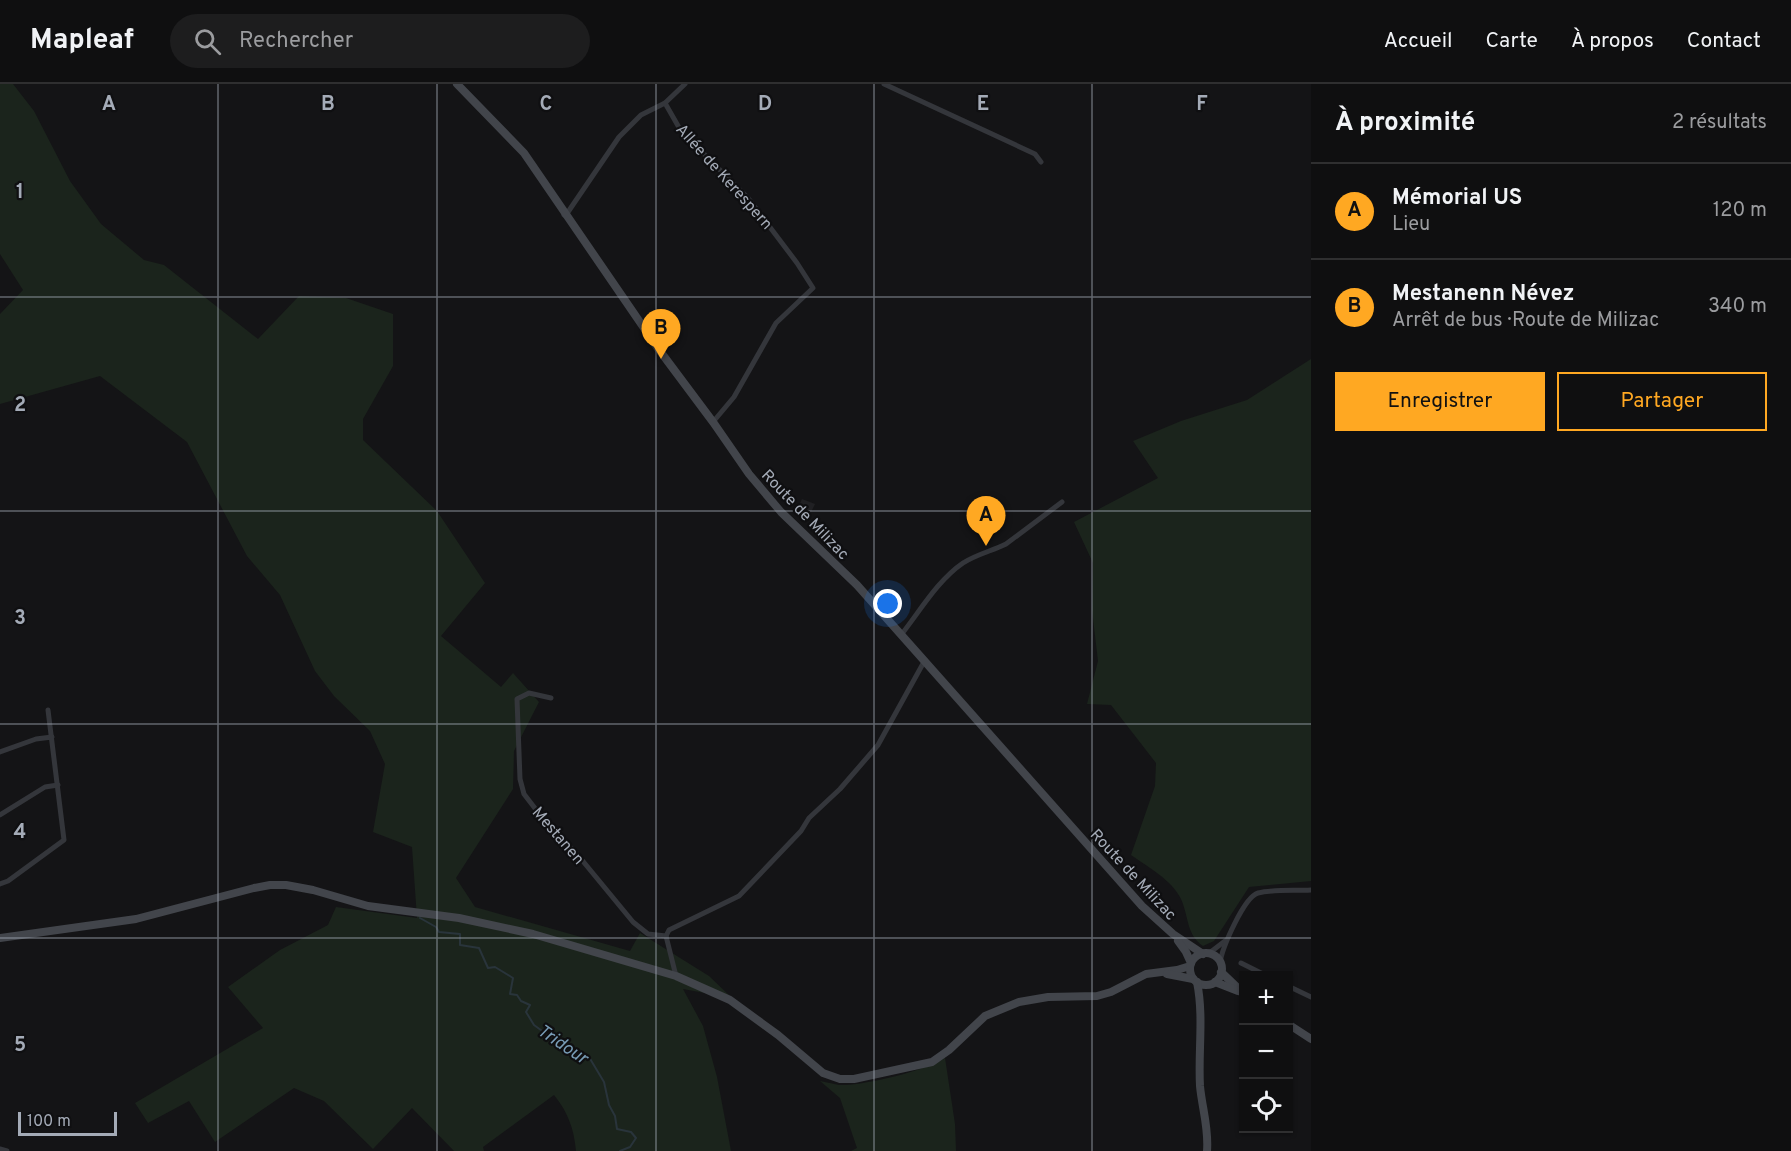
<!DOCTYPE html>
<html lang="fr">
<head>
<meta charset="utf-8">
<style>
  :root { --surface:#0f0f10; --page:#1d1d1e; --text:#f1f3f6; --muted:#9b9c9f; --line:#2f2f30; --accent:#ffa822 }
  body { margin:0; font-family:Overpass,sans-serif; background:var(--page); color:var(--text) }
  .controls { position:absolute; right:18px; bottom:18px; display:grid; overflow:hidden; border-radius:0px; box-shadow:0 2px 4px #0004 }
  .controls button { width:54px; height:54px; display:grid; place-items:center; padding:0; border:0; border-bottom:2px solid var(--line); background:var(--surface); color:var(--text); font:30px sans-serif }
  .scale { position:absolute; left:18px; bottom:15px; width:99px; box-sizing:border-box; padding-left:6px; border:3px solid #a4abb7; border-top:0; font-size:16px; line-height:21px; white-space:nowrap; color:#a4abb7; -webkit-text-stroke:4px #0f0f11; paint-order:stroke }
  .you { position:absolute; left:888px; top:520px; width:21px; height:21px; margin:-15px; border:4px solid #fff; border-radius:50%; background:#1a73e8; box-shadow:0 0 0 9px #1a73e833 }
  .badge { display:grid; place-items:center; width:39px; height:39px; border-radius:50%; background:var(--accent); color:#111; font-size:20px; font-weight:700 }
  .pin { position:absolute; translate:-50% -50px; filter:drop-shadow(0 2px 3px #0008) }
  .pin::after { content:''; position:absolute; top:32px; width:21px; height:18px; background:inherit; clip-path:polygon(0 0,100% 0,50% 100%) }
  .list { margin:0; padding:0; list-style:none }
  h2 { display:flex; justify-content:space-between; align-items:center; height:78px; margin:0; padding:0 24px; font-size:26px }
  h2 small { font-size:20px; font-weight:400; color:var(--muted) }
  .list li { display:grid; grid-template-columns:39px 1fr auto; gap:18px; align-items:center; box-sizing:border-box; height:96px; padding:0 24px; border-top:2px solid var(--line) }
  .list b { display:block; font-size:22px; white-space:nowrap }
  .list p { margin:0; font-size:20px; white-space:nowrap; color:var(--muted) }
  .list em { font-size:20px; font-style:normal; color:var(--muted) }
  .actions { display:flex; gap:12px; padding:18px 24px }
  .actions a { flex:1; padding:14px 0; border:2px solid var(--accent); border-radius:0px; text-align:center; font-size:21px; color:var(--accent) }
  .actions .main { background:var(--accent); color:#111 }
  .icon { flex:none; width:33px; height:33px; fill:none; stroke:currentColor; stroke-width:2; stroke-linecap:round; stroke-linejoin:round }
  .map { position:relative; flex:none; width:1311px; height:1067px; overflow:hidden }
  header { display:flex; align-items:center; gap:36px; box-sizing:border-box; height:84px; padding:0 30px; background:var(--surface); border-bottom:2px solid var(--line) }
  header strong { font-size:28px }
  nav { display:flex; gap:33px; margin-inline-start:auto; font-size:21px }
  .search { width:420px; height:54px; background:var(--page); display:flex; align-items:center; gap:15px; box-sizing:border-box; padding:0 21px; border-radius:33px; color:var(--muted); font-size:22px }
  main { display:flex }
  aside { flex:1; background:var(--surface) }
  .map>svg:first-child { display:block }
  .built { fill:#202023 }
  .green { fill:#1b241c }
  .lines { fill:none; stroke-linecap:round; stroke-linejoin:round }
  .stream { stroke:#29343b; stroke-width:2 }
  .street { stroke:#34363b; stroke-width:5 }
  .secondary { stroke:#42454b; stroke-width:8 }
  .grid { fill:none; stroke:#a4abb7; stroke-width:1.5; stroke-opacity:0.55 }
  .labels { text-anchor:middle; stroke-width:4.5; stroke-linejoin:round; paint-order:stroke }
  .street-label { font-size:16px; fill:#a4abb7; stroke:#0f0f11 }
  .water-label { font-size:18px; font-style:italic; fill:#789cb6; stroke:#0f0f11 }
  .grid-label { font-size:20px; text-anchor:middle; font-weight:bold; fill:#a4abb7; stroke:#0f0f11; stroke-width:4.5; stroke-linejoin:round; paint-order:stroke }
</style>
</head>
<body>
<header>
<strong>Mapleaf</strong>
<div class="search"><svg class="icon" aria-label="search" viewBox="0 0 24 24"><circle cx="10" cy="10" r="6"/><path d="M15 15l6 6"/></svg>Rechercher</div>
<nav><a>Accueil</a><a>Carte</a><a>À propos</a><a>Contact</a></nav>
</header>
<main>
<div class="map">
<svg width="1311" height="1067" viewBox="0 0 1311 1067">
  <rect width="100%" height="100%" fill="#141416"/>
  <path class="built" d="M802,415L815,420L808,434L796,428Z"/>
  <g class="green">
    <path d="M0,0H13L34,27L70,97L101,140L144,176L164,181L258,255L299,212L346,214L393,230V282L363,335V356L437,427L485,499L441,552L501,603L513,589L539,618L514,667L513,705L456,794L475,823L630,867L640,849L709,892L732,914L683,905L703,942L717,993L731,1067H576C574,1045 568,1028 554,1011L483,1063L484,1067H454L412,1024L373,1065L324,1017L294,1004L215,1058L189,1017L148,1039L135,1019L263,944L228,903L280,866L328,841L336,823L417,834L412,763L373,748L385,680L370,647L334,612L315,587L280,511L247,472L187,358L100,292L0,320V230L23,206L0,170Z"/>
    <path d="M1311,275V797L1249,803L1214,857L1203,862C1186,850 1189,833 1181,815C1172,796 1148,783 1131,771L1155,702L1156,679L1111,621L1087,620L1098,577L1092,526L1093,479L1074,438L1158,394L1133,357L1181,337L1247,316Z"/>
    <path d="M945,974L955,1040L956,1067H851L857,1064L840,1014L820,997C826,998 833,1000 839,1001C863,1002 925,987 945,974Z"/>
  </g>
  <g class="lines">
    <path class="stream" d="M420,834L436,843L439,848L460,850V861L479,864L488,884L495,883L513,894L510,910L517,911L521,917L530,921L526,928L534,941L549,952L589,973L604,998L609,1021L615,1032L617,1045L631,1048L636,1054L630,1063L620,1067"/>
    <g class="street">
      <path d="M884,0L1035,70L1041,78"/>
      <path d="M665,19L681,47L748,114L797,179L813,204L776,239L734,313L713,338"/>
      <path d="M564,131L568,128L619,53L641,31L665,19L685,0"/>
      <path d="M901,551C920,527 938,496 963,479C977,470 992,467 1006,460L1062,418"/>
      <path d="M551,614L529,609L517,615L520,695L524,710L547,740L577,770L633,838L648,850L666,852"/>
      <path d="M0,668L36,655L52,653"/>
      <path d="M0,731L45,703L58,701"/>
      <path d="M0,800L8,797L64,756L48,626"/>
      <path d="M666,852L669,846L739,812L801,747L809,734L840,705L878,661L925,576"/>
      <path d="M666,852L676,892"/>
      <path d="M1208,870L1225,857"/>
      <path d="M1220,879C1222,864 1244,813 1258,809C1274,805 1294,807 1311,806"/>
      <path d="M1241,879L1267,892"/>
      <path d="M1288,902L1311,913"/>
      <path d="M0,1065L7,1067"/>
    </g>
    <g class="secondary">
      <path d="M457,0L524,69L657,263L713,338L749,390L781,428L857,501L1142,822L1173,850L1203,870"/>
      <path d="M0,854L136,835L254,804L270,801H286L313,806L368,822L459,834L533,850L676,892L730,916L778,951L823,989L840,995H854L932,978L949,966L985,932L1019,918L1048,913L1097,912L1111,908L1146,890L1177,886L1190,882"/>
      <path d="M1178,857L1186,868L1191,879"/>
      <circle cx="1206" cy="885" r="16"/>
      <path d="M1221,888L1244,910"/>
      <path d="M1167,890L1193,895"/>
      <path d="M1197,898C1204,933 1198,967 1200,1002C1202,1024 1209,1044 1207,1067"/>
      <path d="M1215,898L1238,907"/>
      <path d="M1288,940L1311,955"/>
    </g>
  </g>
  <path class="grid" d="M218,0V1067M437,0V1067M656,0V1067M874,0V1067M1092,0V1067M0,213H1311M0,427H1311M0,640H1311M0,854H1311"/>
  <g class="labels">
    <g class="street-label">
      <text transform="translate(725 92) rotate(48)" y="6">Allée de Kerespern</text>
      <text transform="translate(806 430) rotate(46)" y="6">Route de Milizac</text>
      <text transform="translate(559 751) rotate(49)" y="6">Mestanen</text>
      <text transform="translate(1134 790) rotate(47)" y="6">Route de Milizac</text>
    </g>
    <g class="water-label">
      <text transform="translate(563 960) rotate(34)" y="6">Tridour</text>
    </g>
  </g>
  <g class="grid-label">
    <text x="109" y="26">A</text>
    <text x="328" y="26">B</text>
    <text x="546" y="26">C</text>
    <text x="765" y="26">D</text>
    <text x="983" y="26">E</text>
    <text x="1202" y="26">F</text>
    <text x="20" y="114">1</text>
    <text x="20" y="327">2</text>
    <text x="20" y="540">3</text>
    <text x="20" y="754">4</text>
    <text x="20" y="967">5</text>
  </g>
</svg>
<div class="controls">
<button>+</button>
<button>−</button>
<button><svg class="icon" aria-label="locate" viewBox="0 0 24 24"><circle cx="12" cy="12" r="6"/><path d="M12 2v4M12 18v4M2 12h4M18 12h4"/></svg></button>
</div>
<div class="scale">100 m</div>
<div class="you"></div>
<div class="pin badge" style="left:986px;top:462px">A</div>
<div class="pin badge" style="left:661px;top:275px">B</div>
</div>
<aside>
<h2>À proximité<small>2 résultats</small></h2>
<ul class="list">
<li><span class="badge">A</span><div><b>Mémorial US</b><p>Lieu</p></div><em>120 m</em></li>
<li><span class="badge">B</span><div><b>Mestanenn Névez</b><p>Arrêt de bus · Route de Milizac</p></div><em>340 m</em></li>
</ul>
<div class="actions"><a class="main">Enregistrer</a><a>Partager</a></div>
</aside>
</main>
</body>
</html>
